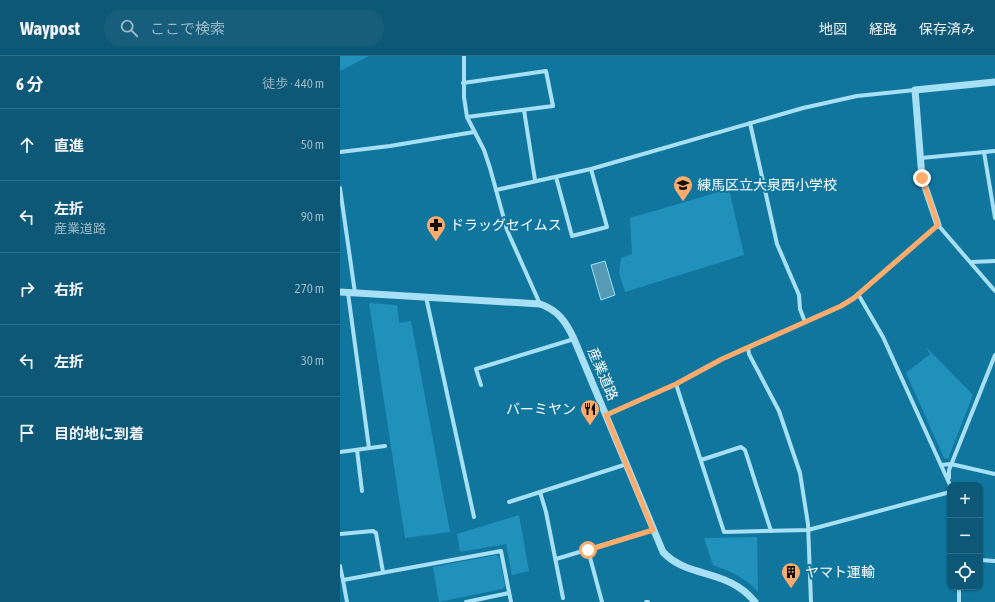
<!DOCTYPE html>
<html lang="ja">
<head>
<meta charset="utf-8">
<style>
  :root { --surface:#0d5876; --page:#165e7b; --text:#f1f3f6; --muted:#9ab8c5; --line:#2d6e88 }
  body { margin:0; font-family:"Asap Condensed","Noto Sans JP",sans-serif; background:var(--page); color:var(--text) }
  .controls { position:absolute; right:12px; bottom:12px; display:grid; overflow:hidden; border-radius:8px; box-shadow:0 1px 3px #0004 }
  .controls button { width:36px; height:36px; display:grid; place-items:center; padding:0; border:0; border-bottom:1px solid var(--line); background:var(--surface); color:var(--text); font:20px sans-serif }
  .stop { position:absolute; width:12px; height:12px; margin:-9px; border:3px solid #ffab6b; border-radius:50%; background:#fff }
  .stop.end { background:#ffab6b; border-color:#fff; box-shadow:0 1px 4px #0008 }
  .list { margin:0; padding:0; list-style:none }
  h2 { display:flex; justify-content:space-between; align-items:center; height:52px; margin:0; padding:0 16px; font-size:17px }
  h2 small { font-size:13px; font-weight:400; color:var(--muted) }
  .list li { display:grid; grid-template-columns:26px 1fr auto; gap:12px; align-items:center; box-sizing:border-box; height:72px; padding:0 16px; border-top:1px solid var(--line) }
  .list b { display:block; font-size:15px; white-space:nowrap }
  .list p { margin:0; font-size:13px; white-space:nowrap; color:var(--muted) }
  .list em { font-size:13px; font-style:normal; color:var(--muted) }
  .icon { flex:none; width:22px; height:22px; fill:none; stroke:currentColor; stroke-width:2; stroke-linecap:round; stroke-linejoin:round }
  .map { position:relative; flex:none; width:655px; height:546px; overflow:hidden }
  header { display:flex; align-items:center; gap:24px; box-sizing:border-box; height:56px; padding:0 20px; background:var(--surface); border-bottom:1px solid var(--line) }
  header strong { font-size:19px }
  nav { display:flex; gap:22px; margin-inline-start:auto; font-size:14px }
  .search { width:280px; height:36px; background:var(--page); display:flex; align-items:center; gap:10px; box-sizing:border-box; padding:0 14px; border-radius:16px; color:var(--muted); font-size:15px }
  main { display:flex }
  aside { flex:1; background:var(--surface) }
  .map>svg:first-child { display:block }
  .green { fill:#2091bb }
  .water { fill:#579ab4; stroke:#99dff8 }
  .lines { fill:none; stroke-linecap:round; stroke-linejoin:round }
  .minor { stroke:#a7e0f5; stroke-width:4 }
  .tertiary { stroke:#a7e0f5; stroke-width:7 }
  .route { stroke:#ffab6b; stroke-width:5 }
  .labels { text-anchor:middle; stroke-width:4; stroke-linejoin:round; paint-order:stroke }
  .poi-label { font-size:14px; fill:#fff; stroke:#11769e; text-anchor:start }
  .street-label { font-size:14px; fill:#fff; stroke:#11769e }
</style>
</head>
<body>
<header>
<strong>Waypost</strong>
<div class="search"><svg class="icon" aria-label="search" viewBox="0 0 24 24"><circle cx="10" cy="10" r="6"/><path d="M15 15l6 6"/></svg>ここで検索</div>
<nav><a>地図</a><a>経路</a><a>保存済み</a></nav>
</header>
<main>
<aside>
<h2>6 分<small>徒歩 · 440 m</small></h2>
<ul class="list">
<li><svg class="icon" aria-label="ahead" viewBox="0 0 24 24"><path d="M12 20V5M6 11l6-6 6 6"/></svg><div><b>直進</b></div><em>50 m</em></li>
<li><svg class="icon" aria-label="left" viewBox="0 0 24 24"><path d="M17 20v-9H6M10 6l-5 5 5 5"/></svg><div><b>左折</b><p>産業道路</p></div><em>90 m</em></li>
<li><svg class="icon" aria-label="right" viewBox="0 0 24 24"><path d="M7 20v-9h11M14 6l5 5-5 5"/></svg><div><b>右折</b></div><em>270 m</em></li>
<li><svg class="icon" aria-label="left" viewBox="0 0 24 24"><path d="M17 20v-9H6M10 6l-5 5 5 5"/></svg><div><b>左折</b></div><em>30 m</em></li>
<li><svg class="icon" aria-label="arrive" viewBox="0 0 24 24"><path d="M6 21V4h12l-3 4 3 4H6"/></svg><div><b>目的地に到着</b></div></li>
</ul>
</aside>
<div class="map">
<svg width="655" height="546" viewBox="0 0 655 546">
  <rect width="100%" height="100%" fill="#11769e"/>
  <g class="green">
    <path d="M0,0H29L0,15Z"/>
    <path d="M389,133L404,199L285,236L279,217L281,202L292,198L290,162Z"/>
    <path d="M29,247L57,249L59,267L71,265L110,476L65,482Z"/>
    <path d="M586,291L633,339L608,403L604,402L566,317L590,298Z"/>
    <path d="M179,459L189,515L172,519L166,488L120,496L117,478Z"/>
    <path d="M417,481L418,536C406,522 390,515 373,509L364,482Z"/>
    <path d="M156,499L159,501L165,530L162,533L99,546L93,511Z"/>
  </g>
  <path class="water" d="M265,205L275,239L261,244L251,209Z"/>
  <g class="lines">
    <g class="minor">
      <path d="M124,0V41L127,61L144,94L150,112L167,174L200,248"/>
      <path d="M123,27L206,15L213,50L127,61"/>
      <path d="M184,54L195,124"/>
      <path d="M410,67L437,188L459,239L460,253L465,266"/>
      <path d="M0,96L50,90L134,76"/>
      <path d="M644,96L655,162"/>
      <path d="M581,102L655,95"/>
      <path d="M216,121L232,180L267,171L251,113"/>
      <path d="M0,132L15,237"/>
      <path d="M156,134L251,113L463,52L517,40L575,34"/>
      <path d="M632,206L655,205"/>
      <path d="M8,237L29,392"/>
      <path d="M518,238L543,281L610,429"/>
      <path d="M86,241L134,461"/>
      <path d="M408,292L409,298L439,355L460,417L468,468L471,546"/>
      <path d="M336,328L384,476L468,474L610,436"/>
      <path d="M141,329L136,313L234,283"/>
      <path d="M267,359L336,328L382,303L501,250L514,242L598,169L655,235"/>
      <path d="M17,394L22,435"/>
      <path d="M0,396L45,390"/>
      <path d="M361,404L401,391L405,394L431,475"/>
      <path d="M601,409L611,408L655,418"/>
      <path d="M609,422V414L655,299"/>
      <path d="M200,436L206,456L223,542"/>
      <path d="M169,446L287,408"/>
      <path d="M0,478L33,475L36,477L43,516"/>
      <path d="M248,494L262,546"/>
      <path d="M216,503L313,474"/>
      <path d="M640,504L655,505"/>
      <path d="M0,510L3,524"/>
      <path d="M619,531V546"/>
      <path d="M7,546L3,524L161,495L171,546"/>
      <path d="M126,546L169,537"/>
      <path d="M306,546H308"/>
    </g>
    <g class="tertiary">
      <path d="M598,169L582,122L575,34L655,26"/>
      <path d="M0,236L200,248C218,254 226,266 234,283L323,496C348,523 388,512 415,546"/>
    </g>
  </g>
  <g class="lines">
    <path class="route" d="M248,494L313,474L266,359L336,328L382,303L501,250L514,242L598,169L582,122"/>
  </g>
  <defs>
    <g id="school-pin" transform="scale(1)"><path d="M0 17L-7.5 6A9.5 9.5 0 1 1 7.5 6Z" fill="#ffab6b" stroke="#11769e"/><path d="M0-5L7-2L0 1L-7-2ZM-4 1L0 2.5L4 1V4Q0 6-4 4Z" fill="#111"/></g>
    <g id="pharmacy-pin" transform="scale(1)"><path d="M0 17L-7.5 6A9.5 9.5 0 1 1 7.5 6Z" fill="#ffab6b" stroke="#11769e"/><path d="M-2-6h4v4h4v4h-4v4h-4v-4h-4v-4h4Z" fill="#111"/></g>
    <g id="restaurant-pin" transform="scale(1)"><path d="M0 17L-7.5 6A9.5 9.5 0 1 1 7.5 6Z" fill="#ffab6b" stroke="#11769e"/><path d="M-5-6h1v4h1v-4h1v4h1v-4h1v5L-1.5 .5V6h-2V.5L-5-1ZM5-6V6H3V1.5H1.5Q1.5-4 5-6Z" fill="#111"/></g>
    <g id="building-pin" transform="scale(1)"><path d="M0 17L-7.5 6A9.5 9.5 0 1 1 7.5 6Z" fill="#ffab6b" stroke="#11769e"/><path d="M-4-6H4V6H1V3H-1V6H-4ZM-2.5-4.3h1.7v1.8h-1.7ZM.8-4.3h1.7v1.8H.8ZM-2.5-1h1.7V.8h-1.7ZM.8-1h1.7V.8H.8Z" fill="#111"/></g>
  </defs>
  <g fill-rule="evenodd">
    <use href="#school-pin" x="343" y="129"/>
    <use href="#pharmacy-pin" x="96" y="169"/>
    <use href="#restaurant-pin" x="250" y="353"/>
    <use href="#building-pin" x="451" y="516"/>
  </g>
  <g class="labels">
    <g class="poi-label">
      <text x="357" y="134">練馬区立大泉西小学校</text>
      <text x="110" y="174">ドラッグセイムス</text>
      <text x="236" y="358" text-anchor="end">バーミヤン</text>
      <text x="465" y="521">ヤマト運輸</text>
    </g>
    <g class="street-label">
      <text transform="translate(263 318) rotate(67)" y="5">産業道路</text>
    </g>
  </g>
</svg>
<div class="controls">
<button>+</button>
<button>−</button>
<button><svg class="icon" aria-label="locate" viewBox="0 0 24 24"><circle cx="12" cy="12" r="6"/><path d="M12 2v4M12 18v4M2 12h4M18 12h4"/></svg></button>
</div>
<div class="stop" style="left:248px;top:494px"></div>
<div class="stop end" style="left:582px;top:122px"></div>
</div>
</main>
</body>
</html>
